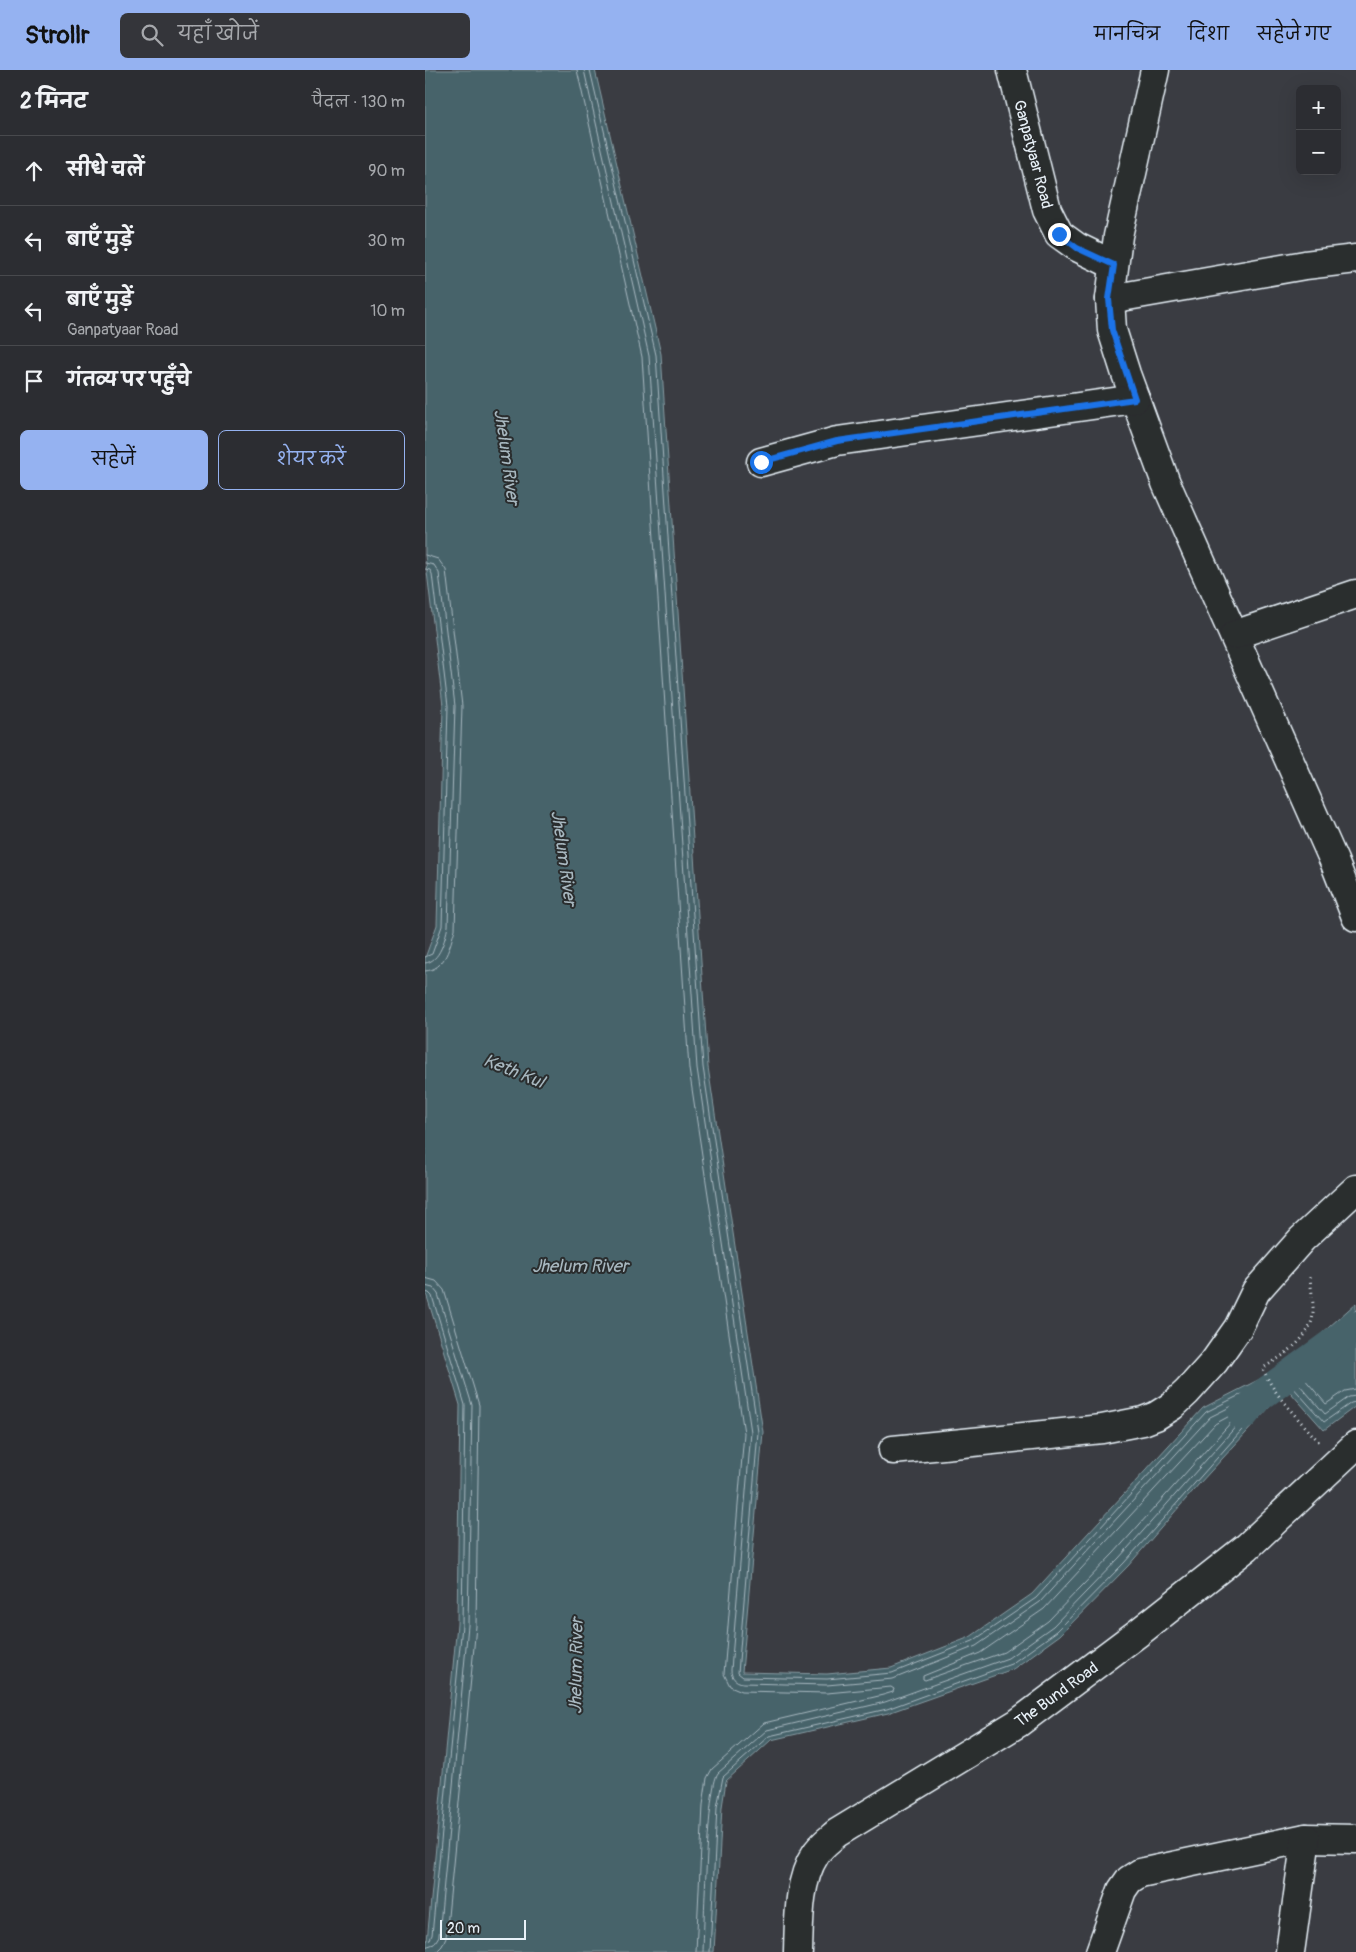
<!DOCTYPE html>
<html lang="hi">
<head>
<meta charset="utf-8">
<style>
  :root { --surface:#2c2d32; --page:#34353a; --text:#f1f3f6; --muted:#a6a8ac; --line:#48494d; --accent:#95b2f1 }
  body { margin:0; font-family:Pangolin,"Playpen Sans Deva",sans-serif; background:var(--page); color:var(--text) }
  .controls { position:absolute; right:15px; top:15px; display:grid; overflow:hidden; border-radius:8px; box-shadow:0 5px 20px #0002 }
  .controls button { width:45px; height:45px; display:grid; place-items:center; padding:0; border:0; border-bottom:1px solid var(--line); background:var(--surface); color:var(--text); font:25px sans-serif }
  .scale { position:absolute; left:15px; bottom:12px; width:86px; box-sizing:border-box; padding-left:5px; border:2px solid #e8f1f8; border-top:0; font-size:14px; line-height:18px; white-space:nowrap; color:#e8f1f8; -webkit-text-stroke:4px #2a2d2e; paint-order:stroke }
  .stop { position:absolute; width:15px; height:15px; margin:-11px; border:4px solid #1a73e8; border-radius:50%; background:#fff }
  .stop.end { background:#1a73e8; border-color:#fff; box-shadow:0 1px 5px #0008 }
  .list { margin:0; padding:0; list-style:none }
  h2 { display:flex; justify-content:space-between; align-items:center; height:65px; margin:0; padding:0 20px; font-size:21px }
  h2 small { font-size:16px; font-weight:400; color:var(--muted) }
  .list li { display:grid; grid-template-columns:32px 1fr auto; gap:15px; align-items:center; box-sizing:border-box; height:70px; padding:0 20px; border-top:1px solid var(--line) }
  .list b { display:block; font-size:19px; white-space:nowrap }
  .list p { margin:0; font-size:16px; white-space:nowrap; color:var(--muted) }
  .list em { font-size:16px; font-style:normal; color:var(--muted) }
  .actions { display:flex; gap:10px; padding:15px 20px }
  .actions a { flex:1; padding:11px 0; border:1px solid var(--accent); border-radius:8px; text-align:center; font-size:18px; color:var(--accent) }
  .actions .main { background:var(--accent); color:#111 }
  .icon { flex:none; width:28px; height:28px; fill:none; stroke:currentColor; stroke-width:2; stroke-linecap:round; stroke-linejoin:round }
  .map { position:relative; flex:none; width:931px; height:1882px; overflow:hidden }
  header { display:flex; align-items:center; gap:30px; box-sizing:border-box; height:70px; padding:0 25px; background:var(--accent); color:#111 }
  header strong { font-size:24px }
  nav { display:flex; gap:28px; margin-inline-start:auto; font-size:18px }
  .search { width:350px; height:45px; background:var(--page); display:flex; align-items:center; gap:12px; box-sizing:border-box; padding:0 18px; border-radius:8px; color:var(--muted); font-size:19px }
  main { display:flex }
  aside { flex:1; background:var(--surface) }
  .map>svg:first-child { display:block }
  .water { fill:#47636b; stroke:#879ca3 }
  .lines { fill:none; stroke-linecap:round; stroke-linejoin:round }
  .shore { stroke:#a8b8c0; stroke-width:1 }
  .canal { stroke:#47636b; stroke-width:30 }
  .minor-casing { stroke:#e8f1f8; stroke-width:31 }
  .path { stroke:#e8f1f8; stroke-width:3; stroke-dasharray:1 4; stroke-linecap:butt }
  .minor { stroke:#2a2d2e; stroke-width:28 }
  .route { stroke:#1a73e8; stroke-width:6 }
  .labels { text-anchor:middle; stroke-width:4; stroke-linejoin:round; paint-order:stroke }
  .street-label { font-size:16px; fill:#e8f1f8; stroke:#2a2d2e }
  .water-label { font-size:18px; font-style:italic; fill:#a8b8c0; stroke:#2a2d2e }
</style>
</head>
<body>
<header>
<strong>Strollr</strong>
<div class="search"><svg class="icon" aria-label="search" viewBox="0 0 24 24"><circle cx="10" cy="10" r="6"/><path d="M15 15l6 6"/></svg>यहाँ खोजें</div>
<nav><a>मानचित्र</a><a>दिशा</a><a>सहेजे गए</a></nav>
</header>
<main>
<aside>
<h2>2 मिनट<small>पैदल · 130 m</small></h2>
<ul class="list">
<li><svg class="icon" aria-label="ahead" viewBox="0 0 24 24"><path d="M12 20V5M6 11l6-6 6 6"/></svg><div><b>सीधे चलें</b></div><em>90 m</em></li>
<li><svg class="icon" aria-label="left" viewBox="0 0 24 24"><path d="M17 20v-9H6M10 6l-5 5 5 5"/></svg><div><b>बाएँ मुड़ें</b></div><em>30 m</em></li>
<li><svg class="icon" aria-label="left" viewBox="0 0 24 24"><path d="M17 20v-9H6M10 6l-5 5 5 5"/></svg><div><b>बाएँ मुड़ें</b><p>Ganpatyaar Road</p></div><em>10 m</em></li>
<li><svg class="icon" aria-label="arrive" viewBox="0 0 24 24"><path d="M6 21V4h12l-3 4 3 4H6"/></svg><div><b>गंतव्य पर पहुँचे</b></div></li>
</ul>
<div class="actions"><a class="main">सहेजें</a><a>शेयर करें</a></div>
</aside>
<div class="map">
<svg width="931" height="1882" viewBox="0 0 931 1882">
  <rect width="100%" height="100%" fill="#3a3c42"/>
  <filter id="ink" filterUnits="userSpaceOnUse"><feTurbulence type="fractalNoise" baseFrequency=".02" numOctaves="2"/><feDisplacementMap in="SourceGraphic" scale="10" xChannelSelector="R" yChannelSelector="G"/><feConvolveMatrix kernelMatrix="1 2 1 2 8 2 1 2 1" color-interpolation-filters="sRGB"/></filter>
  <g filter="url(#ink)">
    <g class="water">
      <path d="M0,0H170L236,284L283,997L338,1362L317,1602L402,1604L466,1598L545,1567L607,1524L778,1338L837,1308L855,1326L774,1414L703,1496L635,1565L588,1599L463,1643L346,1670L301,1711L297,1737L289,1882H1L32,1554L35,1335L0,1220V888L12,855L18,636L0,485Z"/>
      <path d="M931,1233V1336L899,1360L850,1305Z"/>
    </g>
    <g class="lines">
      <g class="shore">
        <path d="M152,0L217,287L264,999L319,1363L299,1604L305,1616L317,1621L402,1623L466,1617L469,1619L468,1622L458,1625L339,1653L287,1699L282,1708L278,1735L271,1882"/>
        <path d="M159,0L224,286L272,998L326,1362L306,1600C306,1607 310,1612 318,1613L402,1615L468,1609L551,1576L615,1532L785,1347L833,1323L838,1326L694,1488L628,1556L583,1588L460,1632L342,1660L293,1703C282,1718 279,1855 278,1882"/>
        <path d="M165,0L231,285L278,997L333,1362L313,1603L318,1607L402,1609L467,1603L548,1571L611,1528L781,1342L835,1315L847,1326L699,1493L632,1561L586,1594L462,1639L344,1666L298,1707L292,1737L285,1882"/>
        <path d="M0,485L13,489L21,500L37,636L30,859C25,875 21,900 0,901"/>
        <path d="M0,493L9,495L14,503L30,636L23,856C20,869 15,892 0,893"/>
        <path d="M0,499L5,500L7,504L23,636L17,856L7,884L0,887"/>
        <path d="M0,1208L11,1211L19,1220L54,1335L51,1556L21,1867L17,1876L11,1882"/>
        <path d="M0,1216L8,1218L13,1224L47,1335L43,1555L14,1866L9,1874L0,1877"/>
        <path d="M0,1222L4,1223L7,1226L40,1335L37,1555L7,1865L5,1869L0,1871"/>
        <path d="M931,1240L858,1306L899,1352L926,1333L931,1332"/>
        <path d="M931,1248L867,1306L900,1344L924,1327L931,1326"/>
        <path d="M931,1258L878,1307L901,1334L920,1321L931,1319"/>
        <path d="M805,1346H808V1350L689,1483L623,1551L579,1582L500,1610L498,1609V1606L555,1583L619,1539L790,1354Z"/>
      </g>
      <path class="canal" d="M818,1345L834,1327L931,1256"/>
      <g class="minor-casing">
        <g id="minor">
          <path d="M587,0L622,140L634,164L652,177L689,195"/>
          <path d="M730,0L693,166L685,229L687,260L701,304L741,413L909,791L931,847"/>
          <path d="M685,229L880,195L931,189"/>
          <path d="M336,392L412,371L710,329"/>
          <path d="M809,565L931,524"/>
          <path d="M468,1380L677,1359L718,1351L731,1346L747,1336L762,1322L789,1292L813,1258L831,1221L877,1169L931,1119"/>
          <path d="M373,1882C374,1852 373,1811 390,1785C395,1776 404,1770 412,1763L593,1653L713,1563L822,1477L931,1375"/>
          <path d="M675,1882L697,1820L704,1810L715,1803L881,1768L931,1769"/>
          <path d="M865,1882L881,1768"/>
        </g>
      </g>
      <path class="path" d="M885,1207C886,1220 890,1237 887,1250C881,1272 856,1287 838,1298C847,1324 876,1351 894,1372"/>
      <use href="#minor" class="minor"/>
    </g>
  </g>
  <g class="lines" filter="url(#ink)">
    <path class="route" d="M336,392L412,371L710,329L687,260L684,229L689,195L652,178L634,164"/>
  </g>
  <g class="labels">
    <g class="street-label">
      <text transform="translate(609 84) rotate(75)" y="6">Ganpatyaar Road</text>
      <text transform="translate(631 1624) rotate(-36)" y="6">The Bund Road</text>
    </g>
    <g class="water-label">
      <text transform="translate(82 387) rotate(82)" y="6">Jhelum River</text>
      <text transform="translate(139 788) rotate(82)" y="6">Jhelum River</text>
      <text transform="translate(89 1001) rotate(22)" y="6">Keth Kul</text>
      <text x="155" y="1202">Jhelum River</text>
      <text transform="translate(151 1596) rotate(-89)" y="6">Jhelum River</text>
    </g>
  </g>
</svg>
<div class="controls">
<button>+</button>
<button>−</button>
</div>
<div class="scale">20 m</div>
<div class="stop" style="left:336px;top:392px"></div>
<div class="stop end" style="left:634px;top:164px"></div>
</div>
</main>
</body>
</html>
